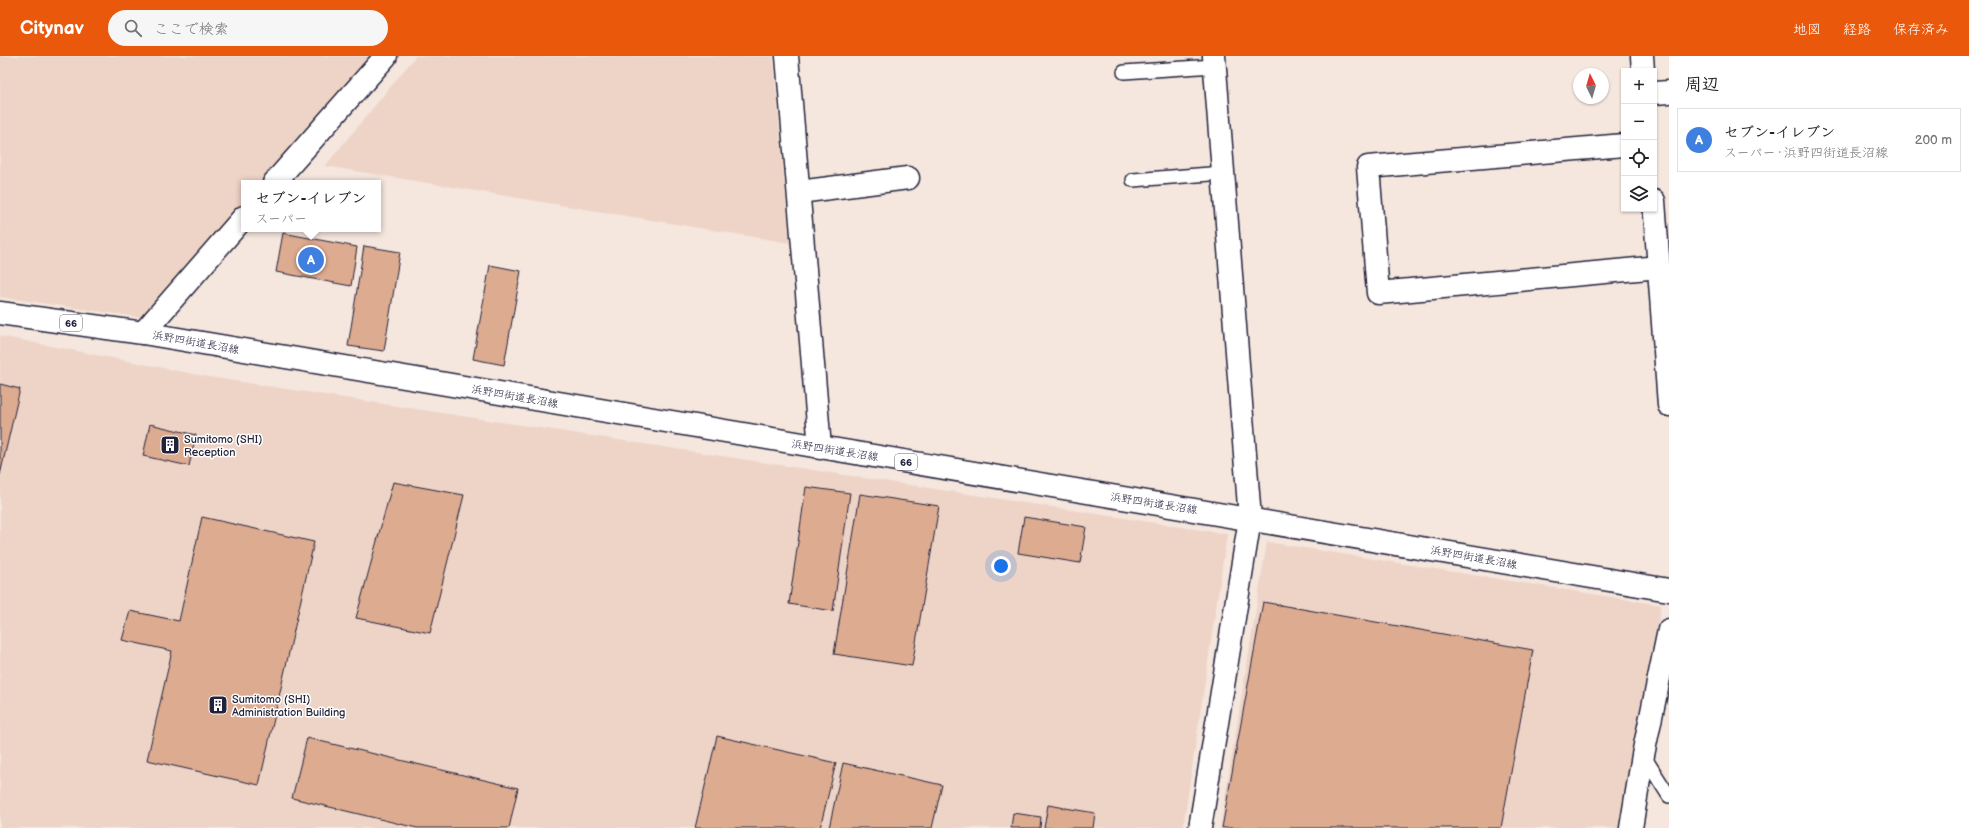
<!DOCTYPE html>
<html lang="ja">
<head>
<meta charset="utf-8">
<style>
  :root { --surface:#fff; --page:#f6f6f6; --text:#202124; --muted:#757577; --line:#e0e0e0; --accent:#ea580c }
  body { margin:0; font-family:"Balsamiq Sans","Klee One",sans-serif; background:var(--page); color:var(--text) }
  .controls { position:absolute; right:12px; top:12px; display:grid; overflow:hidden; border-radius:0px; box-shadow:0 1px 3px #0004 }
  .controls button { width:36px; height:36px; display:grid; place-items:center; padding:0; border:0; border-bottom:1px solid var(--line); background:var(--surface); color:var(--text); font:20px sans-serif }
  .compass { position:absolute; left:1573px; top:12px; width:36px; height:36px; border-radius:50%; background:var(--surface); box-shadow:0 1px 3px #0004; rotate:355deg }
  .you { position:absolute; left:1001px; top:510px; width:14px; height:14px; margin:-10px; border:3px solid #fff; border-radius:50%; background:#1a73e8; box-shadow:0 0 0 6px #1a73e833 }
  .badge { display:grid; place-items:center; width:26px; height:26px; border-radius:50%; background:var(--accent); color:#fff; font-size:13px; font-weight:700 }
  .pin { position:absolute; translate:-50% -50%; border:2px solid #fff; box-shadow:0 1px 4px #0006 }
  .popup { position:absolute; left:241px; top:124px; width:140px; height:52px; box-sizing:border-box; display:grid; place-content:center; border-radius:0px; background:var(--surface); filter:drop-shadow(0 1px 3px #0005); font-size:13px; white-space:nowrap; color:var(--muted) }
  .popup b { font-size:15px; color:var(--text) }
  .popup::after { content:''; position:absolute; left:50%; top:100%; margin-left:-8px; border:8px solid transparent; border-top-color:var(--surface) }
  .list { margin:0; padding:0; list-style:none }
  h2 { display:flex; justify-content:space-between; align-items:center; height:52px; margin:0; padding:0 16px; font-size:17px }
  h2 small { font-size:13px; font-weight:400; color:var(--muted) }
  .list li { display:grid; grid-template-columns:26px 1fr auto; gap:12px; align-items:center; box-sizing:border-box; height:64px; margin:0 8px 8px; padding:0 8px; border:1px solid var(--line); border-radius:0px }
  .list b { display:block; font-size:15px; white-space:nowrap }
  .list p { margin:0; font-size:13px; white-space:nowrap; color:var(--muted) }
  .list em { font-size:13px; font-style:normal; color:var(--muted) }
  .icon { flex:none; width:22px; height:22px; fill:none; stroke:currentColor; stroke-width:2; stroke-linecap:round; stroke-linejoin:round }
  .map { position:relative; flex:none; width:1669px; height:772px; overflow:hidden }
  header { display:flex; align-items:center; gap:24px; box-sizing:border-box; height:56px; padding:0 20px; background:var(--accent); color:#fff }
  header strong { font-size:19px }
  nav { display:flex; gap:22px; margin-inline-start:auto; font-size:14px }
  .search { width:280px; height:36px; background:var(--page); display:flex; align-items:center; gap:10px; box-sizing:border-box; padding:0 14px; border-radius:22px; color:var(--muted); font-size:15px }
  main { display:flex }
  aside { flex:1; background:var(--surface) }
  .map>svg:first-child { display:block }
  .built { fill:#eed4c7 }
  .building { fill:#ddab90; stroke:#22223b }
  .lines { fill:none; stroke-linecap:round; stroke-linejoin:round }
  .lane-casing { stroke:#22223b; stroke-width:16 }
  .street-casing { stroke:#22223b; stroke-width:25 }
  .secondary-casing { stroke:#22223b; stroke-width:25 }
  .primary-casing { stroke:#22223b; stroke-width:25 }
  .lane { stroke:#fff; stroke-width:13 }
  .street { stroke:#fff; stroke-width:22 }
  .secondary { stroke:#fff; stroke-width:22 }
  .primary { stroke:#fff; stroke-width:22 }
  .labels { text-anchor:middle; stroke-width:3; stroke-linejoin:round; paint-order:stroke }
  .shield { fill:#fff; stroke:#646476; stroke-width:1 }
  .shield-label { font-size:10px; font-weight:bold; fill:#22223b }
  .street-label { font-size:11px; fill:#22223b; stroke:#fff }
  .poi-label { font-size:11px; fill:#22223b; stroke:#fff; text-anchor:start }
</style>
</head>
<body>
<header>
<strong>Citynav</strong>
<div class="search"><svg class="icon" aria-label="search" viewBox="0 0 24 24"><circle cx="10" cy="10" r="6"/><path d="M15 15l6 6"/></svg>ここで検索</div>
<nav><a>地図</a><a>経路</a><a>保存済み</a></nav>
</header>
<main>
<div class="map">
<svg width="1669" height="772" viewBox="0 0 1669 772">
  <rect width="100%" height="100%" fill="#f5e6de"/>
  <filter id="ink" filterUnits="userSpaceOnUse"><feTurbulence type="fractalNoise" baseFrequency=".025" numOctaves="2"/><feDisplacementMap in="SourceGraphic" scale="8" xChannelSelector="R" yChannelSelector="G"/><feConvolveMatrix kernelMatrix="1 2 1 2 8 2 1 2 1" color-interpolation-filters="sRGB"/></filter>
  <g filter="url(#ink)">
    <g class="built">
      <path d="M0,0H374L262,127H244V148L144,262L0,241Z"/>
      <path d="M416,0H773L790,187L325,110Z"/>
      <path d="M0,280L209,321L1227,478L1183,772H0Z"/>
      <path d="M1267,486L1661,549L1622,772H1220Z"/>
    </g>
    <g class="building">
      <path d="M283,177L357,191L351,230L276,216Z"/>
      <path d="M364,190L400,196L384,295L348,290Z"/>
      <path d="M490,209L521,215L504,309L473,303Z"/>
      <path d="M0,328L20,333L0,419Z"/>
      <path d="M150,368L196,379L189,410L143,400Z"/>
      <path d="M393,426L464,439L430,577L356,562Z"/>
      <path d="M806,431L850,437L833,555L789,548Z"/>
      <path d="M860,438L939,450L912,610L834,598Z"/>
      <path d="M202,461L314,486L259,729L147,704L172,595L122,584L130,555L179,565Z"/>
      <path d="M1024,461L1086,471L1080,507L1018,497Z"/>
      <path d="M1263,546L1533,594L1501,772H1222Z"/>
      <path d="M717,680L836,707L820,772H695Z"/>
      <path d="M307,682L518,732L509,772H417L292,742Z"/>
      <path d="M843,707L942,729L932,772H829Z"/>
      <path d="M1048,749L1095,757L1093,772H1044Z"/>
      <path d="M1013,757L1041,761L1040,772H1011Z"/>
    </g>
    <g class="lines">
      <g class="lane-casing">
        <g id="lane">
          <path d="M1124,16L1214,10"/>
          <path d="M1133,124L1223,117"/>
          <path d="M1643,699L1669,740"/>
        </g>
      </g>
      <g class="street-casing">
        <g id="street">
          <path d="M787,0L820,392"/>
          <path d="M1214,0L1250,463"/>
          <path d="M1642,0L1643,15"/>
          <path d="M1654,37L1669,36"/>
          <path d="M1624,89L1368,111L1378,237L1659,211"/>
          <path d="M799,136L908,122"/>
          <path d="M1654,145L1669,349"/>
          <path d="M1631,772L1643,699L1669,574"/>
        </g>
      </g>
      <g class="secondary-casing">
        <g id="secondary">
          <path d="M274,127L386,0"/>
          <path d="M143,277L244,161"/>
          <path d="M1200,772L1250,463"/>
        </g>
      </g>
      <g class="primary-casing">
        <path id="primary" d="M0,257L143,277L1669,534"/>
      </g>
      <use href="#lane" class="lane"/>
      <use href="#street" class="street"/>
      <use href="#secondary" class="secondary"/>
      <use href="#primary" class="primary"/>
    </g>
  </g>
  <defs>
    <g id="building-square" transform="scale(1)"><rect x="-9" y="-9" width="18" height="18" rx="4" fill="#22223b" stroke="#fff"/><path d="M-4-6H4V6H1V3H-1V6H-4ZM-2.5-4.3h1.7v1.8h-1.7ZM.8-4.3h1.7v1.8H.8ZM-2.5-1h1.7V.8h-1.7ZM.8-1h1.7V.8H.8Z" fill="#fff"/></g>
  </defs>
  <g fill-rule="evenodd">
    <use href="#building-square" x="170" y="389"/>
    <use href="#building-square" x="218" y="649"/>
  </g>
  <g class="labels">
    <g class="shield">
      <rect x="60" y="259" width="22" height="16" rx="3"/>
      <rect x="895" y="398" width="22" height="16" rx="3"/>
    </g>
    <g class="shield-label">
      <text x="71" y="271">66</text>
      <text x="906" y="410">66</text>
    </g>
    <g class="street-label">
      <text transform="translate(196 286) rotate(10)" y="4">浜野四街道長沼線</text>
      <text transform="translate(515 340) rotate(10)" y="4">浜野四街道長沼線</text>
      <text transform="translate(835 394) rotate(9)" y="4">浜野四街道長沼線</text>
      <text transform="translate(1154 447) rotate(9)" y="4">浜野四街道長沼線</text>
      <text transform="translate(1474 501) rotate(10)" y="4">浜野四街道長沼線</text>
    </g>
    <g class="poi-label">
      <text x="184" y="387">Sumitomo (SHI)<tspan x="184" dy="13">Reception</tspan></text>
      <text x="232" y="647">Sumitomo (SHI)<tspan x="232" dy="13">Administration Building</tspan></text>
    </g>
  </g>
</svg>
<div class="controls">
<button>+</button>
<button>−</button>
<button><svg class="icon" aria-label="locate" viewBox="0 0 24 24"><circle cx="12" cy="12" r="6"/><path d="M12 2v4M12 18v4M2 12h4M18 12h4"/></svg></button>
<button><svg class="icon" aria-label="layers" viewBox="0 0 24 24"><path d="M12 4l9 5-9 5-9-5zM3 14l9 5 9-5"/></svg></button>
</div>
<svg class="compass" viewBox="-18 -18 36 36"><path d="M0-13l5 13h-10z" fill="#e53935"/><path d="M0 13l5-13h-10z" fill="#757577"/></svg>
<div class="you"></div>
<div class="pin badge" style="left:311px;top:204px;background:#3f7fe0">A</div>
<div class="popup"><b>セブン-イレブン</b>スーパー</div>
</div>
<aside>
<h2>周辺<small></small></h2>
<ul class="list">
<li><span class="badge" style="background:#3f7fe0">A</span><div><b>セブン-イレブン</b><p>スーパー · 浜野四街道長沼線</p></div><em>200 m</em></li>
</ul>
</aside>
</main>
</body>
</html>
